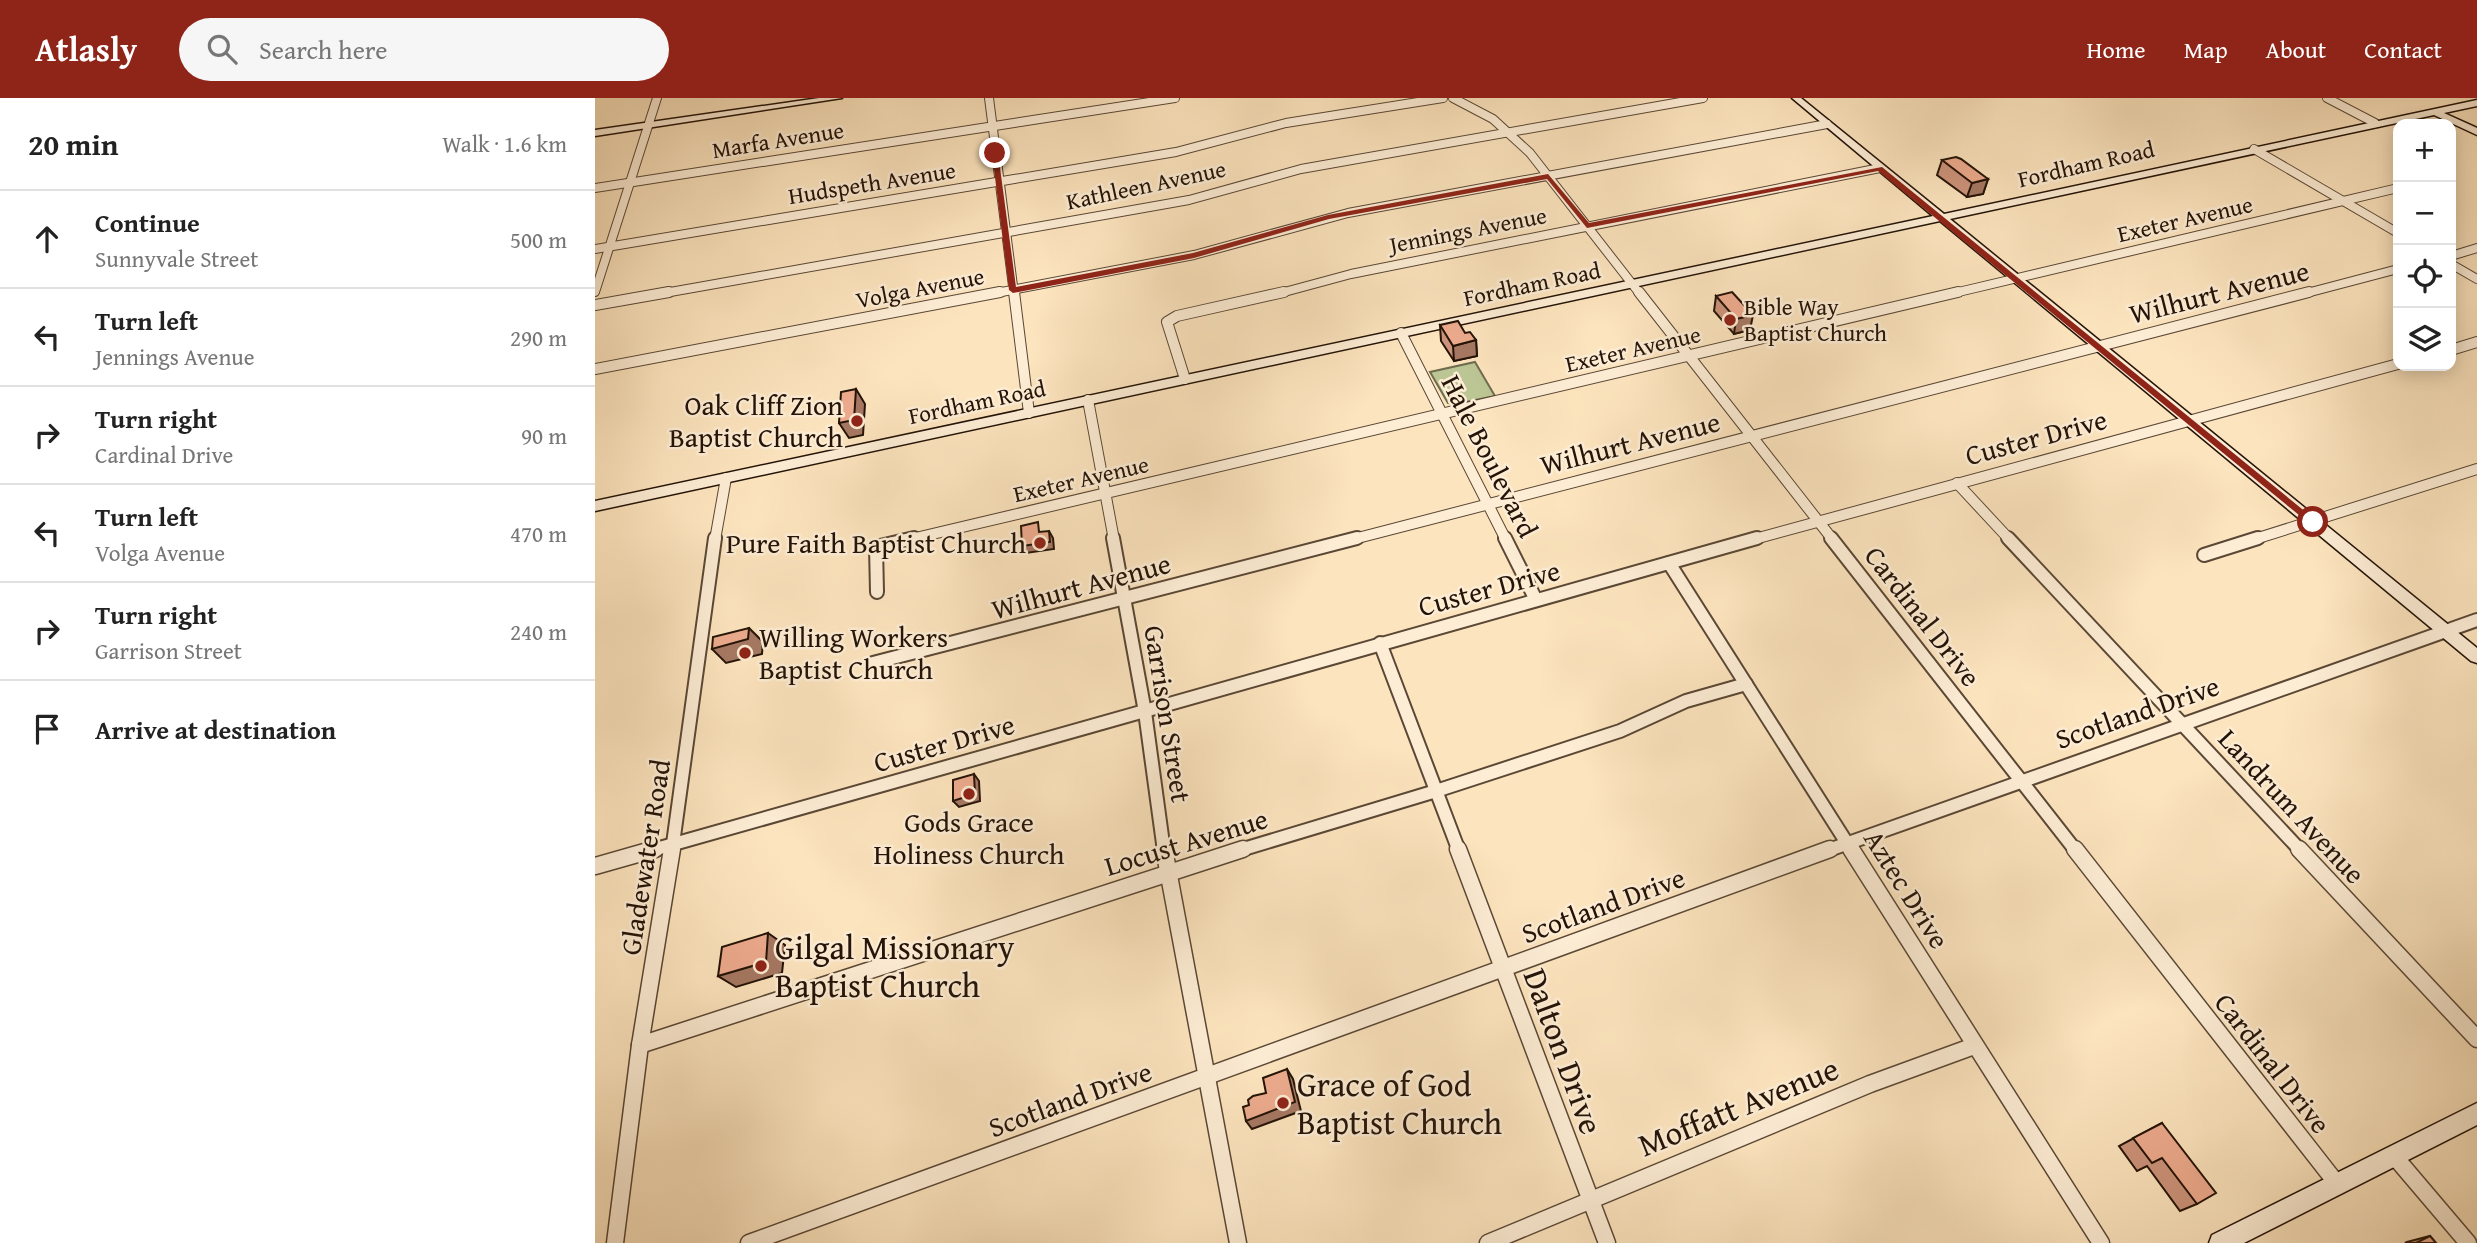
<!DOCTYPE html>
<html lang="en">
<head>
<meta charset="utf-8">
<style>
  :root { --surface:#fff; --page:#f6f6f6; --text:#222; --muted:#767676; --line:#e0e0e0; --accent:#8f2418 }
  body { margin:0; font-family:"Gentium Book Plus",serif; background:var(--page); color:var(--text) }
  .controls { position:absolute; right:21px; top:21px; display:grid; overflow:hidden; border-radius:14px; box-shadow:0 4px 18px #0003 }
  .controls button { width:63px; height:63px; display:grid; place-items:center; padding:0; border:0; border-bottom:2px solid var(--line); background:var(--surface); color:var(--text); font:35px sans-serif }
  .stop { position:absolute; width:21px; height:21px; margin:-16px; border:5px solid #8f2418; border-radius:50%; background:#fff }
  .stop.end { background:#8f2418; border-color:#fff; box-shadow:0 2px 7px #0008 }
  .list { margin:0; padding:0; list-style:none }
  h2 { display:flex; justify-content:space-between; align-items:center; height:91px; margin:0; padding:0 28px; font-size:30px }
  h2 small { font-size:23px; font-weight:400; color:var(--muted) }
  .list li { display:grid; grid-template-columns:46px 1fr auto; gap:21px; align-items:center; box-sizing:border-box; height:98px; padding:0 28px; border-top:2px solid var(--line) }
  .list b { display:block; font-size:26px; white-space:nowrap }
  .list p { margin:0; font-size:23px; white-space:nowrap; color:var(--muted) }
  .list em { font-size:23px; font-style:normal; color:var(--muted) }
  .icon { flex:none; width:38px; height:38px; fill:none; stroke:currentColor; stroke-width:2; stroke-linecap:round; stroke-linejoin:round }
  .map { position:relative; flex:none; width:1882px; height:1145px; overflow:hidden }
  header { display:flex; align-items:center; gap:42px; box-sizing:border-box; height:98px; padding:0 35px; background:var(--accent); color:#fff }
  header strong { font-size:33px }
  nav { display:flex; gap:38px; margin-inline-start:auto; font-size:24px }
  .search { width:490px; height:63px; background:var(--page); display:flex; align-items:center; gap:18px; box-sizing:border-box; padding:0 24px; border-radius:38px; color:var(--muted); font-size:26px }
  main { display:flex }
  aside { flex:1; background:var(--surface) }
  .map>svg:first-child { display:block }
  .green { fill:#bcc594; stroke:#706c4e; stroke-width:2 }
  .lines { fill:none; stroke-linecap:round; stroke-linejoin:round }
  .street-far3-casing { stroke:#5a4735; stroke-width:10 }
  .street-far2-casing { stroke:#5a4735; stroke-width:12 }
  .street-far1-casing { stroke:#5a4735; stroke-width:16 }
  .street-casing { stroke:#5a4735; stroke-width:19 }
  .secondary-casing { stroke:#241307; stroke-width:3 }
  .street-far3 { stroke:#fdedd5; stroke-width:8 }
  .street-far2 { stroke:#fdedd5; stroke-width:10 }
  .street-far1 { stroke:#fdedd5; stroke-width:12 }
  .street { stroke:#fdedd5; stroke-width:16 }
  .secondary { fill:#fdedd5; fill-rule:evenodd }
  .wall { fill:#cc937a; stroke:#241307; stroke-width:2 }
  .shaded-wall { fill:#a67863; stroke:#241307; stroke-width:2 }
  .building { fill:#edab8e; stroke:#241307; stroke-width:2 }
  .route { fill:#8f2418 }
  .poi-dot { fill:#8f2418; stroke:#fdedd5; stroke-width:2.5 }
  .labels { text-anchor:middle; stroke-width:5; stroke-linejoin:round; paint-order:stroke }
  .far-street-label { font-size:23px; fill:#241307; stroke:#fdedd5 }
  .far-poi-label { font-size:23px; fill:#241307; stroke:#fdedd5; text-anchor:start }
  .street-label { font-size:28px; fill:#241307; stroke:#fdedd5 }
  .poi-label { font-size:28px; fill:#241307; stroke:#fdedd5; text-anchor:end }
  .near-poi-label { font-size:33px; fill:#241307; stroke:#fdedd5; text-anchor:start }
  .near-street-label { font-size:33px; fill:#241307; stroke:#fdedd5 }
</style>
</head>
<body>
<header>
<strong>Atlasly</strong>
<div class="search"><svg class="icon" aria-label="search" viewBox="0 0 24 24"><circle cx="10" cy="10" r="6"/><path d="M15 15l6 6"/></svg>Search here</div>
<nav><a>Home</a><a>Map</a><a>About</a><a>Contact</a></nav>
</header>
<main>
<aside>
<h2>20 min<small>Walk · 1.6 km</small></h2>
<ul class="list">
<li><svg class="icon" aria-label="ahead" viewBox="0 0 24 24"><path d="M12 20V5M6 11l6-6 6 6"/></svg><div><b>Continue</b><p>Sunnyvale Street</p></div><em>500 m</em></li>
<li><svg class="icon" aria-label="left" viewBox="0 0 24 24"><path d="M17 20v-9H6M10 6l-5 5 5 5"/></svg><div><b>Turn left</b><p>Jennings Avenue</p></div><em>290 m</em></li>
<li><svg class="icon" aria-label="right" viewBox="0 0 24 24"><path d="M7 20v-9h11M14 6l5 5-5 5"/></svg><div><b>Turn right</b><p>Cardinal Drive</p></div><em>90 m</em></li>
<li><svg class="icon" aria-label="left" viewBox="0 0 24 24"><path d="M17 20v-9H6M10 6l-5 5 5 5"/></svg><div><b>Turn left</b><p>Volga Avenue</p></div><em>470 m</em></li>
<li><svg class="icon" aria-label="right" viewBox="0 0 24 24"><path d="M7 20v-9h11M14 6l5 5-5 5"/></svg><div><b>Turn right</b><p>Garrison Street</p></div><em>240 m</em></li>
<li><svg class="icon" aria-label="arrive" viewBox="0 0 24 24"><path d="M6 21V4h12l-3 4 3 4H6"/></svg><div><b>Arrive at destination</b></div></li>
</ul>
</aside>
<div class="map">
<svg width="1882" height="1145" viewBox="0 0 1882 1145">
  <rect width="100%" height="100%" fill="#fce4be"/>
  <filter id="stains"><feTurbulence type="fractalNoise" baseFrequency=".00286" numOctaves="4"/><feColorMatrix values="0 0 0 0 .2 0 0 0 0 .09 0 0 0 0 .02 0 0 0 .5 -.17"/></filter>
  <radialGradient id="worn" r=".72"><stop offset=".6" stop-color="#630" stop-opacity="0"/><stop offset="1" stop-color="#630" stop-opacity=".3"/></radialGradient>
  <path class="green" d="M880,264L900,298L861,306L853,305L835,274Z"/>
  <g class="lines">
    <g class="street-far3-casing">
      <g id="street-far3">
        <path d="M394,0L419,196"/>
        <path d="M858,0L898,21L935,55L1045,196"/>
        <path d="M1732,0L1780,25"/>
        <path d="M1659,51L1803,135"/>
        <path d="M0,90L580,0"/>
        <path d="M0,151L581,54L691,25L848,0"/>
        <path d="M1856,158L1882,150"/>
        <path d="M1856,166L1882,181"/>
        <path d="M0,194L62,0"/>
        <path d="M64,196L594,102L706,71L1108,0"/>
        <path d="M396,196L599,157L753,115L1232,26"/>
        <path d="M682,196L756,176L1285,70"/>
        <path d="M1355,196L1803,90"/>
        <path d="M1708,196L1803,171"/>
      </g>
    </g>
    <g class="street-far2-casing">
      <g id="street-far2">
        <path d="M419,194L434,315"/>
        <path d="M1044,194L1238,442"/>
        <path d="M0,207L74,194"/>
        <path d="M806,235L911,442"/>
        <path d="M1856,252L1882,244"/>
        <path d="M0,271L405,194"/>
        <path d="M590,281L572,224L582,218L689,194"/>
        <path d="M493,302L519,442"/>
        <path d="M1362,385L1415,442"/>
        <path d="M120,442L131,380"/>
        <path d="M312,442L1363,194"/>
        <path d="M755,442L1714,194"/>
        <path d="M1156,442L1803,266"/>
        <path d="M1657,442L1882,371"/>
      </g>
    </g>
    <g class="street-far1-casing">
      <g id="street-far1">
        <path d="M518,440L550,614L569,753"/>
        <path d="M910,440L941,502"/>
        <path d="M1236,440L1481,753"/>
        <path d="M1413,440L1706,753"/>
        <path d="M1609,457L1663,440"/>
        <path d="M1074,465L1257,753"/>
        <path d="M282,494L281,449L319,440"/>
        <path d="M785,545L864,753"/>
        <path d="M278,565L762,440"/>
        <path d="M54,753L1162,440"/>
        <path d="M77,753L120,440"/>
        <path d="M642,753L841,693L1025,633L1091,603L1151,586"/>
        <path d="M1231,753L1882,522"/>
      </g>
    </g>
    <g class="street-casing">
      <g id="street">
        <path d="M569,751L643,1145"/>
        <path d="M863,751L1012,1145"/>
        <path d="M1256,751L1506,1145"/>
        <path d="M1480,751L1743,1087"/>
        <path d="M1704,751L1882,941"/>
        <path d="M0,768L60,751"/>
        <path d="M45,947L648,751"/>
        <path d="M1800,1059L1873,1145"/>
        <path d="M20,1145L45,947L77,751"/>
        <path d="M154,1145L1235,751"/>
        <path d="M893,1145L1275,986L1379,948"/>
      </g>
    </g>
    <g class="secondary-casing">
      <g id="secondary">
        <path d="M224,0H247L0,38V32Z"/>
        <path d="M1197,0H1206L1349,116L1882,2V8L1849,15L1882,30V37L1839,17L1355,121L1882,550V565L1876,563L1345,123L0,413V403L1338,118Z"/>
        <path d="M1882,1005V1027L1649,1145H1614L1617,1137Z"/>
      </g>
    </g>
    <use href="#street-far3" class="street-far3"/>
    <use href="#street-far2" class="street-far2"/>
    <use href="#street-far1" class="street-far1"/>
    <use href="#street" class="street"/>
    <use href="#secondary" class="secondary"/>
  </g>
  <g class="wall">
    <path d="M1347,62L1393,81L1388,96L1372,99L1342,77Z"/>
    <path d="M1121,198L1155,232L1139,236L1119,213Z"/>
    <path d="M845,227L870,235L881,242L882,258L859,263L846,243Z"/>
    <path d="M1567,1025L1602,1106L1585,1113L1552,1068L1542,1073L1524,1048Z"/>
    <path d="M1835,1138L1841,1145H1810L1812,1144Z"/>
  </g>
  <g class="shaded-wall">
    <path d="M1393,81L1388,96L1372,99L1377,85Z"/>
    <path d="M1158,217L1155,232L1139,236L1141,221Z"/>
    <path d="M881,242L882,258L859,263L858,248Z"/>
    <path d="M261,291L270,306L268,337L254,340L244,325Z"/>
    <path d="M454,433L458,440L459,451L431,455L427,448Z"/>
    <path d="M154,530L168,544L167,556L131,565L117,551Z"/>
    <path d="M379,676L384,683L385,703L364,709L358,703Z"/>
    <path d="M173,835L190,847L187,875L141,889L123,878Z"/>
    <path d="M692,971L698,981L706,1013L657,1031L651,1023Z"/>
  </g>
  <g class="building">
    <path d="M1361,59L1366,61L1393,81L1377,85L1347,62Z"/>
    <path d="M1137,194L1158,217L1141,221L1121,198Z"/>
    <path d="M863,223L870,235L875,234L881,242L858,248L845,227Z"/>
    <path d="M261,291L259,322L244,325L246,294Z"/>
    <path d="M443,424L444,434L454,433L455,444L427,448L426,428Z"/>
    <path d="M154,530L153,541L117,551L118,539Z"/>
    <path d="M379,676L380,696L358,703V682Z"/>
    <path d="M173,835L171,864L123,878L127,849Z"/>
    <path d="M692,971L700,1004L651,1023L648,1009L654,1007L653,1002L658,998L671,995L668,980Z"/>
    <path d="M1567,1025L1621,1095L1602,1106L1567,1060L1557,1065L1538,1040Z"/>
    <path d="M1835,1138L1841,1145H1821Z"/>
  </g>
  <path class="route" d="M400,53L403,55L421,189L598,155L733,117L953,76L994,125L1287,69L1723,424L1715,426L1283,73L992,130L952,81L734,121L599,160L418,195L414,192L397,55Z"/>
  <g class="poi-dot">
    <circle cx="1135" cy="222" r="7"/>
    <circle cx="262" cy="323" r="7"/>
    <circle cx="445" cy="445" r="7"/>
    <circle cx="150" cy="555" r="7"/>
    <circle cx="374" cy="696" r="7"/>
    <circle cx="166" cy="868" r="7"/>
    <circle cx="688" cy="1005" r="7"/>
  </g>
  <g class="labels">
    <g class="far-street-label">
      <text transform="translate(183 42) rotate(-9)" y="8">Marfa Avenue</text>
      <text transform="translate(1491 66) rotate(-13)" y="8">Fordham Road</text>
      <text transform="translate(277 85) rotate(-9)" y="8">Hudspeth Avenue</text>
      <text transform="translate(551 87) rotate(-12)" y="8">Kathleen Avenue</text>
      <text transform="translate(1590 121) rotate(-13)" y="8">Exeter Avenue</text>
      <text transform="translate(873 132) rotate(-11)" y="8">Jennings Avenue</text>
      <text transform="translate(937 186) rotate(-12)" y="8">Fordham Road</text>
      <text transform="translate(325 190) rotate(-11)" y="8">Volga Avenue</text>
      <text transform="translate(1038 251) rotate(-13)" y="8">Exeter Avenue</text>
      <text transform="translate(382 304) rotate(-12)" y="8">Fordham Road</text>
      <text transform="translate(486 381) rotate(-13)" y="8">Exeter Avenue</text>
    </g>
    <g class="far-poi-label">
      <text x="1149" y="217">Bible Way<tspan x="1149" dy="26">Baptist Church</tspan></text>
    </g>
    <g class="street-label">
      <text transform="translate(1624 194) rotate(-14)" y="10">Wilhurt Avenue</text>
      <text transform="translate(1441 339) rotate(-15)" y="10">Custer Drive</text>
      <text transform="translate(1035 345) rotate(-14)" y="10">Wilhurt Avenue</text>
      <text transform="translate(895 358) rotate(63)" y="10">Hale Boulevard</text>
      <text transform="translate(486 488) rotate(-15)" y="10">Wilhurt Avenue</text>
      <text transform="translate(894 490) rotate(-15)" y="10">Custer Drive</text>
      <text transform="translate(1328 518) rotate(52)" y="10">Cardinal Drive</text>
      <text transform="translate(1542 614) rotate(-19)" y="10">Scotland Drive</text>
      <text transform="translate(573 616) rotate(81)" y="10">Garrison Street</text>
      <text transform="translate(349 645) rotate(-16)" y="10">Custer Drive</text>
      <text transform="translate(1697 708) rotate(47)" y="10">Landrum Avenue</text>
      <text transform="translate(591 744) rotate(-17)" y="10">Locust Avenue</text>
      <text transform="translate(50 759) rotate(-81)" y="10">Gladewater Road</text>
      <text transform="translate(1312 791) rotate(58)" y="10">Aztec Drive</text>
      <text transform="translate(1008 807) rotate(-20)" y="10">Scotland Drive</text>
      <text transform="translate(1678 965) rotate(52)" y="10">Cardinal Drive</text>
      <text transform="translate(475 1001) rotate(-20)" y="10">Scotland Drive</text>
    </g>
    <g class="poi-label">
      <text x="248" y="317">Oak Cliff Zion<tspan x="248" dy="32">Baptist Church</tspan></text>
      <text x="431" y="455">Pure Faith Baptist Church</text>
      <text x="164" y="549" text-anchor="start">Willing Workers<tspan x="164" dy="32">Baptist Church</tspan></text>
      <text x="374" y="734" text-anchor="middle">Gods Grace<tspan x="374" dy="32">Holiness Church</tspan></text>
    </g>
    <g class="near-poi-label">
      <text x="180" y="861">Gilgal Missionary<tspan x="180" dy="38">Baptist Church</tspan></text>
      <text x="702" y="998">Grace of God<tspan x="702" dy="38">Baptist Church</tspan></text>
    </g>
    <g class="near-street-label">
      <text transform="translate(969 953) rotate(70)" y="12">Dalton Drive</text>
      <text transform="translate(1143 1008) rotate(-22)" y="12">Moffatt Avenue</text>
    </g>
  </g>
  <rect width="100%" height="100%" filter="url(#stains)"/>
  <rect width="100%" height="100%" fill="url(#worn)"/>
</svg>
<div class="controls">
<button>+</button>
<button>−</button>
<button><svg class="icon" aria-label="locate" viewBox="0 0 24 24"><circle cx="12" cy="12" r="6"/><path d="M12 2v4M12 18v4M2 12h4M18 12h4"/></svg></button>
<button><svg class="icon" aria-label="layers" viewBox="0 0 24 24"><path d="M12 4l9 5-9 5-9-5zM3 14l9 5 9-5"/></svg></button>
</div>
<div class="stop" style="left:1718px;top:424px"></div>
<div class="stop end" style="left:400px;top:55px"></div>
</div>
</main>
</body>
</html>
